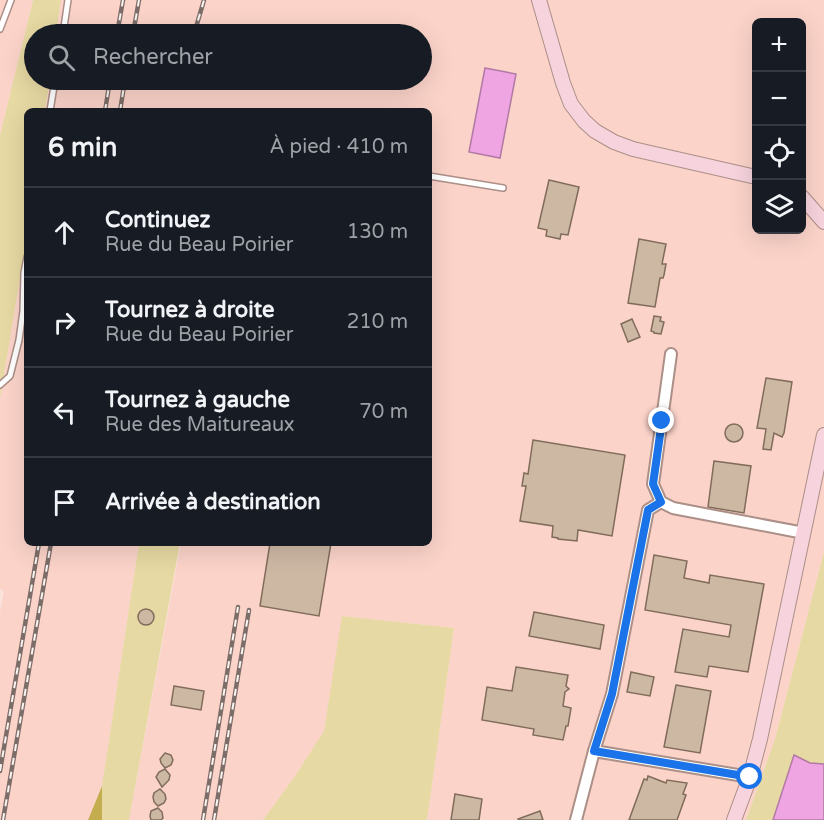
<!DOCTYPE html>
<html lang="fr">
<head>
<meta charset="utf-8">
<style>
  :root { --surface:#171b24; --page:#242831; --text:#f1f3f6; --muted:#9ea1a6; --line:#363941 }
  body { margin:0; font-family:"Varela Round",sans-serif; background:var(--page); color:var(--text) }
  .controls { position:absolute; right:18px; top:18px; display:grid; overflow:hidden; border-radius:9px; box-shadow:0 6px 24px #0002 }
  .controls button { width:54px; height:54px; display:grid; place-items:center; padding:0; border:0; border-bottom:2px solid var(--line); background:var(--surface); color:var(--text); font:30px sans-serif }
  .stop { position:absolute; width:18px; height:18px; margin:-14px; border:4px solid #1a73e8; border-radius:50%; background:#fff }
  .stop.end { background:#1a73e8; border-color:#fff; box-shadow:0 2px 6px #0008 }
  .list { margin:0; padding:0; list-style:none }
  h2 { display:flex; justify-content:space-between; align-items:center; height:78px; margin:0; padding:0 24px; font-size:26px }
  h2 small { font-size:20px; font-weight:400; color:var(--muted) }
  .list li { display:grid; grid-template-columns:39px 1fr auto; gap:18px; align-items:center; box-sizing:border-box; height:90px; padding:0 24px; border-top:2px solid var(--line) }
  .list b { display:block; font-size:22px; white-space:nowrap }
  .list p { margin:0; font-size:20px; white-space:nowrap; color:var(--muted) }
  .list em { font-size:20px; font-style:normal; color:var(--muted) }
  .icon { flex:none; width:33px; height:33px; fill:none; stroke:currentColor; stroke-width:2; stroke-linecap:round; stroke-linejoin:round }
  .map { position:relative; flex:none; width:824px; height:820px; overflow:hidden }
  .search { position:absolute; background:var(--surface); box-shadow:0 6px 24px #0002; left:24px; top:24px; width:408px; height:66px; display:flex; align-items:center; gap:15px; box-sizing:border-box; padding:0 21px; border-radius:33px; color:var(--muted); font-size:22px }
  .panel { position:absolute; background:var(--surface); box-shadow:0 6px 24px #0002; left:24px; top:108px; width:408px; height:438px; border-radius:9px }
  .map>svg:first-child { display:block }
  .built { fill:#fbd3c9; fill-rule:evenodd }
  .green { fill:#e7d9a3 }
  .forest { fill:#c4ad4f }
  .water { fill:#efa5e2; stroke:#b17aa4; stroke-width:1.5 }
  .building { fill:#cdb8a4; stroke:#806c5a; stroke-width:1.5 }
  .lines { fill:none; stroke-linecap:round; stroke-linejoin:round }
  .lane-casing { stroke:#ac8f87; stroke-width:8 }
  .street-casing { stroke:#ac8f87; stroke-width:14 }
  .secondary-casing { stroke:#ac8f87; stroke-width:16 }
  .lane { stroke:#fff; stroke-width:5 }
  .street { stroke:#fff; stroke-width:10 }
  .secondary { stroke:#f7d3dd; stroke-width:14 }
  .rail-casing { stroke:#7d6d68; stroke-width:4.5 }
  .rail { stroke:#faf4f2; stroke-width:2; stroke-dasharray:7; stroke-linecap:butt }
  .route { stroke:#1a73e8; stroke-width:8 }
</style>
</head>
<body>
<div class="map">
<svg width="824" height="820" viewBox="0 0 824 820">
  <rect width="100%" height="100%" fill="#fbe2db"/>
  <g class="built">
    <path d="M0,0H33L0,135Z"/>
    <path d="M61,0H824V552L775,739L746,820H427L454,628L343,616L324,731L293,779L263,820H129L181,543H429V111H45L50,80H422V34H56ZM756,22H802V230H756Z"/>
    <path d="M27,236V543H139L102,786L88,820H0V612L4,591L0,589V399Z"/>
  </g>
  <g class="green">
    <path d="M33,0H61L56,34H34V80H50L45,111H27V236L0,399V135Z"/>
    <path d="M139,543H180L129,820H102V786Z"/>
    <path d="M824,552V764L810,763L794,755L773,820H746L775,739Z"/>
    <path d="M342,616L454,628L427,820H263L293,779L324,731Z"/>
  </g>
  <path class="forest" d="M102,786V820H88Z"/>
  <g class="water">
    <path d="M485,68L516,74L500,158L469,152Z"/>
    <path d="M794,755L810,763L824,764V820H773Z"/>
  </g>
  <g class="building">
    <path d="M549,180L579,187L568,235L561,234L560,239L546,236L547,230L538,228Z"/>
    <path d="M639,239L666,244L662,264H666L664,275L663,278H660L655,307L628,303Z"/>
    <path d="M654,316L661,317L660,321L664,322L661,334L654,333V332L651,331Z"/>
    <path d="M632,319L640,337L628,342L621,324Z"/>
    <path d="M766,378L792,382L784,433L782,437L774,433L771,450L763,449L766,429L757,428Z"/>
    <circle cx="734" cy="433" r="9"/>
    <path d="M533,440L625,455L612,536L578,530L577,541L558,539V538L552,537L553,526L520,521L526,486H522L524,473L528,474Z"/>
    <path d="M714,461L751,466L744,513L708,507Z"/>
    <path d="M270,543H331L319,616L260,606Z"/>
    <path d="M654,555L687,561L684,578L709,583L710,575L764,584L748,672L709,666L707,677L675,672L683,629L729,637L731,625L645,610Z"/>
    <circle cx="146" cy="617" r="8"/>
    <path d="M534,612L604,625L600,649L529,636Z"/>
    <path d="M516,667L568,675L566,686L569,689L565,692L563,706L571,708L568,726H566L563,740L533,735L534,729L482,720L487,687L512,691Z"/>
    <path d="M631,672L654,677L650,696L627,692Z"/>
    <path d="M676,685L711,691L700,753L664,747Z"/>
    <path d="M174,686L204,691L201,710L171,705Z"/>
    <path d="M165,753L171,755L173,760L171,765L165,768L161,763L160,759Z"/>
    <path d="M165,769L170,775L169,780L162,787L156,777L159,772Z"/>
    <path d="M648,776L666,783L667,780L687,783L683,794L686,795L677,820H629L644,779L647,780Z"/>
    <path d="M160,789L165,794L166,799L164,803L158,806L154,802L153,797L154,793Z"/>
    <path d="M455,794L482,799L479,820H451Z"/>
    <path d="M158,808L162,812L163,818L161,820H151L150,816L151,811Z"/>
    <path d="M540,811L543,820H518V819Z"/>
  </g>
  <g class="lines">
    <g class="lane-casing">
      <g id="lane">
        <path d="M0,29L11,0"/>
        <path d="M63,34L68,0"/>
        <path d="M50,111L55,80"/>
        <path d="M429,176L503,188"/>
        <path d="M0,385L10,376L19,340L23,311L24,273L27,257"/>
      </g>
    </g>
    <g class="street-casing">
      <g id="street">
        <path d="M671,354L653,484L661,502L673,508L804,533"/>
        <path d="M594,751L750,777"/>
        <path d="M576,820L594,751L612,694L648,510L661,502"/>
      </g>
    </g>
    <g class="secondary-casing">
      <g id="secondary">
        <path d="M539,0L563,83L571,104L584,121L595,131L614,142L633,149L756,177"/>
        <path d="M802,197L824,222"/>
        <path d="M734,820L750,777L760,739L824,435"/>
      </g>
    </g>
    <use href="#lane" class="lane"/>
    <use href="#street" class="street"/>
    <use href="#secondary" class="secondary"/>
    <g class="rail-casing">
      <g id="rail">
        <path d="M117,34L123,0"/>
        <path d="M133,34L139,0"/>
        <path d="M194,34L204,0"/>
        <path d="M105,111L110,80"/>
        <path d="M120,111L125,80"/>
        <path d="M0,771L39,543"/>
        <path d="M3,820L51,543"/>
        <path d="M203,820L238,607"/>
        <path d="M214,820L249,610"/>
      </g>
    </g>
    <use href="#rail" class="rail"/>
  </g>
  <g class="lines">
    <path class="route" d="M662,421L653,484L661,502L648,510L612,694L594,751L750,777"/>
  </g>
</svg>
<div class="controls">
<button>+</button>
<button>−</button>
<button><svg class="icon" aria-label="locate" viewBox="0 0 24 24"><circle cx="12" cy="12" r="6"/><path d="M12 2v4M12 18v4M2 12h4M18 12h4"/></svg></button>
<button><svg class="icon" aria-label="layers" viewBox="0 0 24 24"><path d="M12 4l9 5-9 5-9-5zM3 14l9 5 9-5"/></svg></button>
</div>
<div class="stop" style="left:750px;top:777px"></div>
<div class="stop end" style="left:662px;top:421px"></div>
<div class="search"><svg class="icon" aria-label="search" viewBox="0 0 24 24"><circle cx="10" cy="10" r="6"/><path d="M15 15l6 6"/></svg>Rechercher</div>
<section class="panel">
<h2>6 min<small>À pied · 410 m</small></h2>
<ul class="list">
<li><svg class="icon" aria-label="ahead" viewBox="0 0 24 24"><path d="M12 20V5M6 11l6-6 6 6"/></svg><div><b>Continuez</b><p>Rue du Beau Poirier</p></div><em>130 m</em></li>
<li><svg class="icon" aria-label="right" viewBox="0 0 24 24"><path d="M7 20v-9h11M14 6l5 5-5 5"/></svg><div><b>Tournez à droite</b><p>Rue du Beau Poirier</p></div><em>210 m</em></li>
<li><svg class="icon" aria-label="left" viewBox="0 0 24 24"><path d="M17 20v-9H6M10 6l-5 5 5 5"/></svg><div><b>Tournez à gauche</b><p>Rue des Maitureaux</p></div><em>70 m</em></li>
<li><svg class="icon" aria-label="arrive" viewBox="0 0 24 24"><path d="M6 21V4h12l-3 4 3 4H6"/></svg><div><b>Arrivée à destination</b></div></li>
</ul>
</section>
</div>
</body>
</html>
